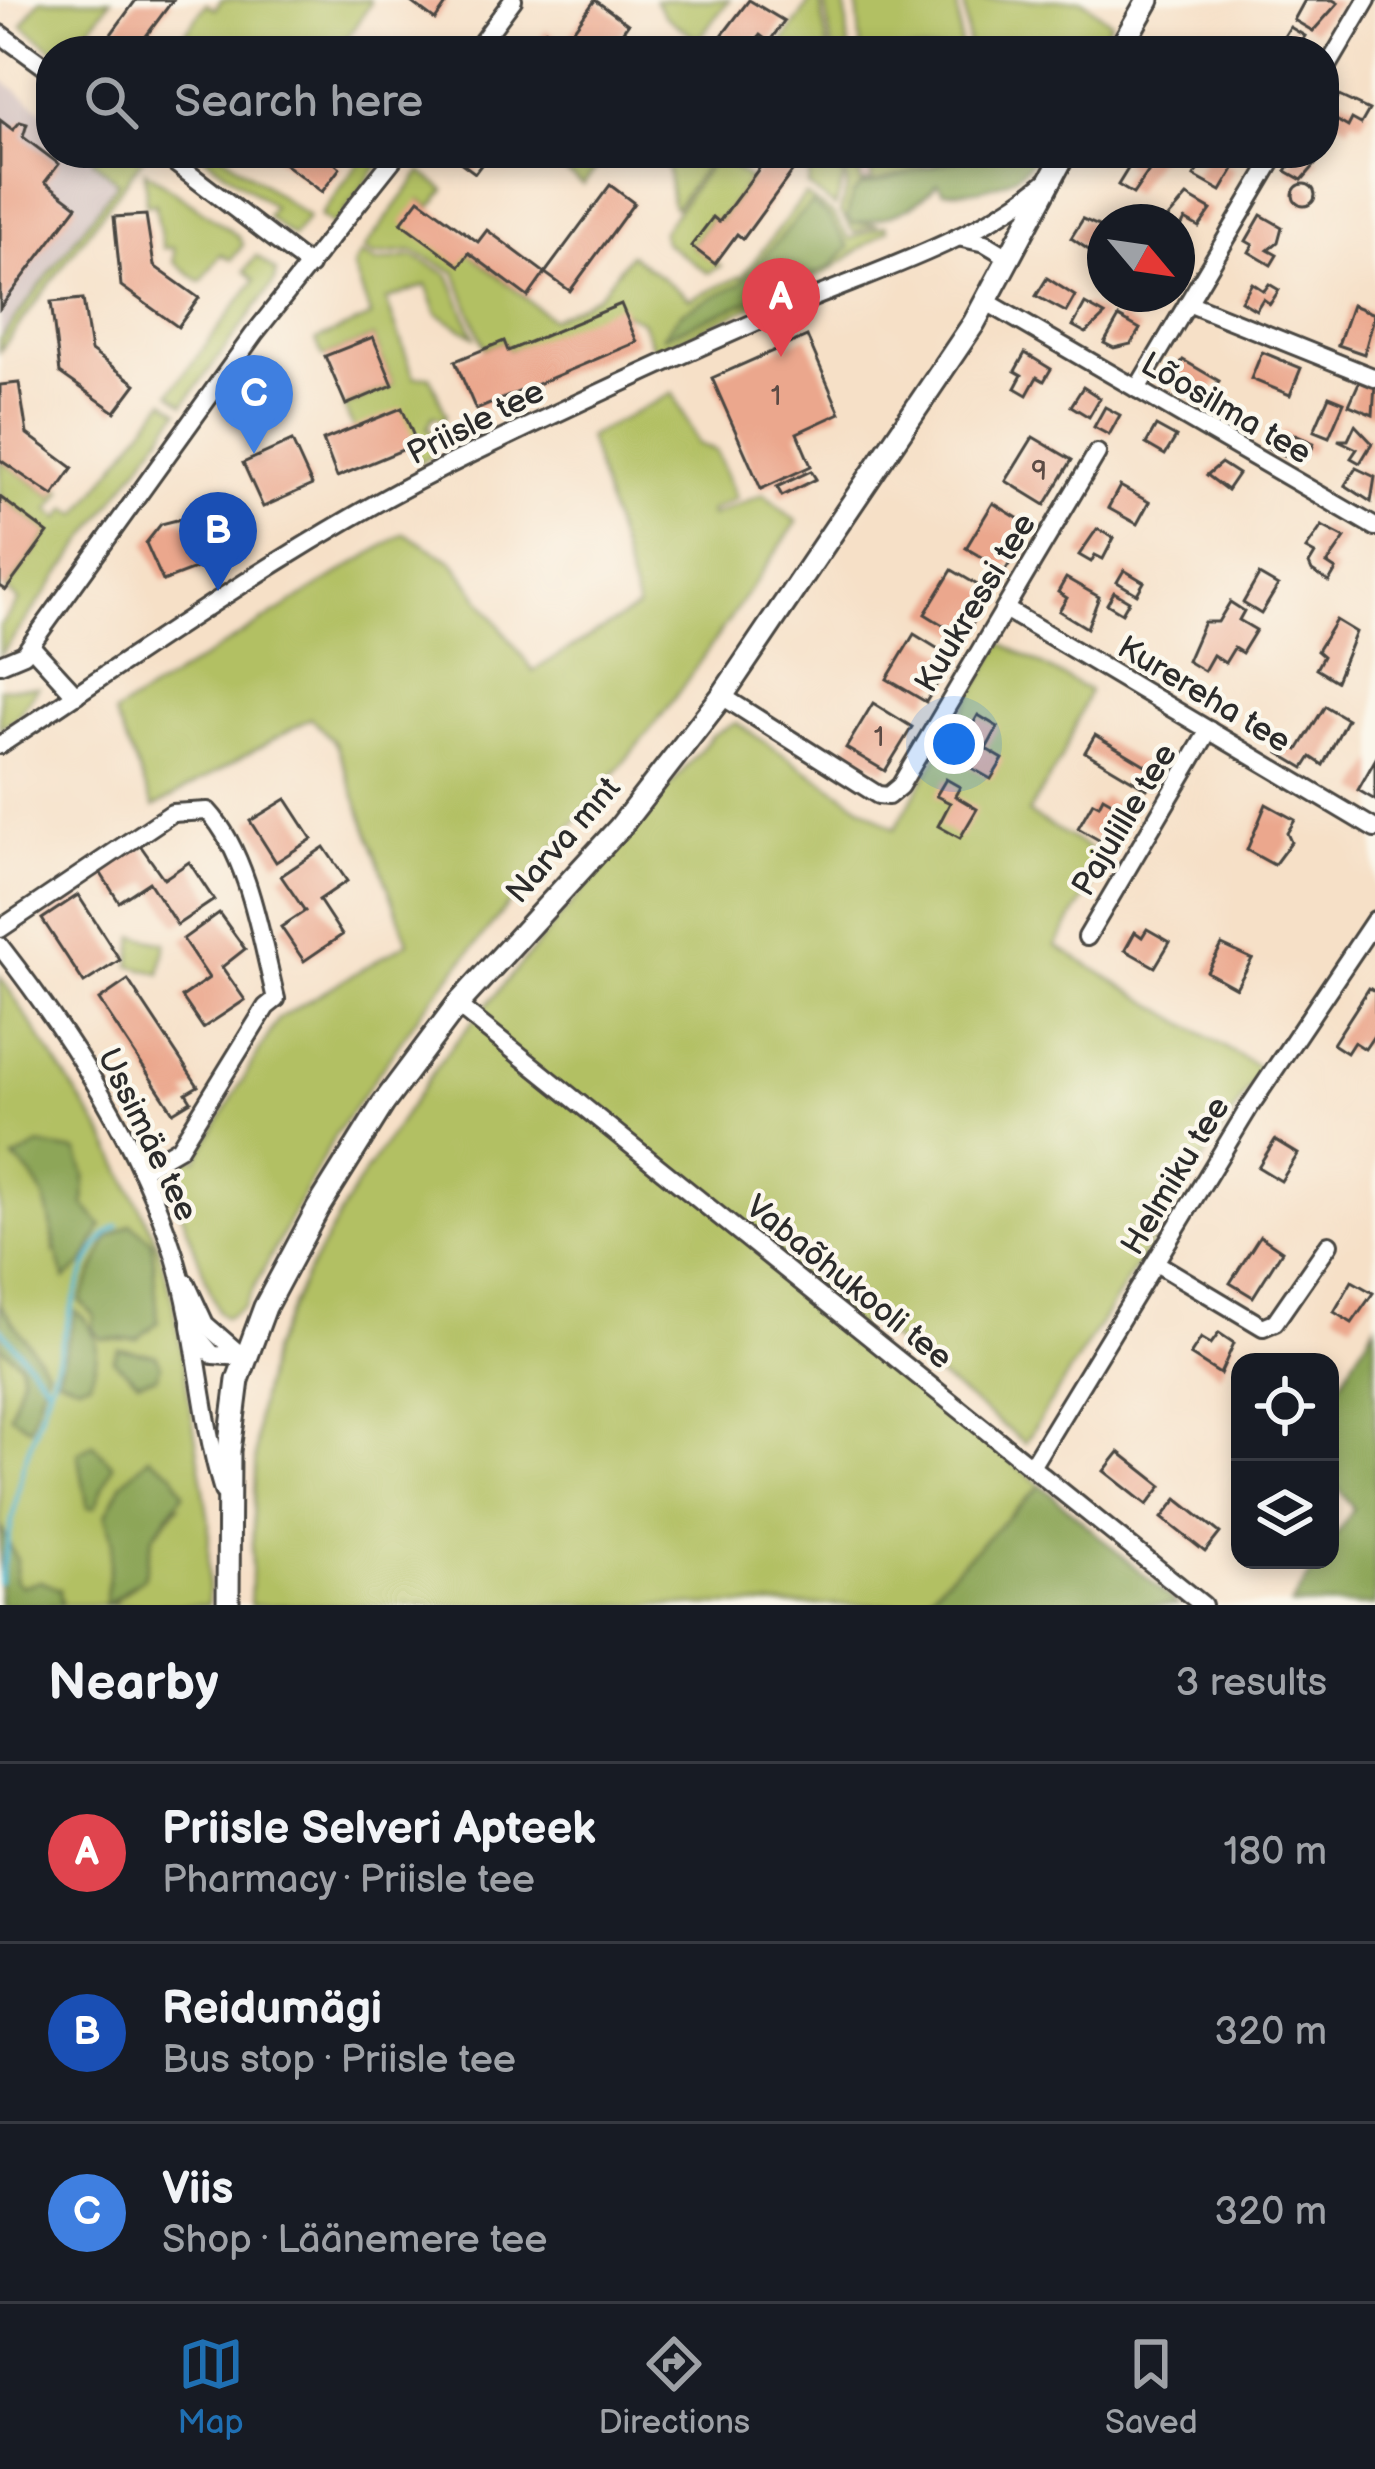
<!DOCTYPE html>
<html lang="en">
<head>
<meta charset="utf-8">
<style>
  :root { --surface:#171b24; --page:#20242c; --text:#f1f3f6; --muted:#9ea1a6; --line:#363941; --accent:#1f6fb2 }
  body { margin:0; font-family:"Balsamiq Sans",sans-serif; background:var(--page); color:var(--text) }
  .controls { position:absolute; right:36px; bottom:36px; display:grid; overflow:hidden; border-radius:24px; box-shadow:0 6px 18px #0003 }
  .controls button { width:108px; height:108px; display:grid; place-items:center; padding:0; border:0; border-bottom:3px solid var(--line); background:var(--surface); color:var(--text); font:60px sans-serif }
  .compass { position:absolute; left:1087px; top:204px; width:108px; height:108px; border-radius:50%; background:var(--surface); box-shadow:0 6px 18px #0003; rotate:119deg }
  .you { position:absolute; left:954px; top:744px; width:42px; height:42px; margin:-30px; border:9px solid #fff; border-radius:50%; background:#1a73e8; box-shadow:0 0 0 18px #1a73e833 }
  .badge { display:grid; place-items:center; width:78px; height:78px; border-radius:50%; background:var(--accent); color:#fff; font-size:39px; font-weight:700 }
  .pin { position:absolute; translate:-50% -99px; filter:drop-shadow(0 3px 6px #0008) }
  .pin::after { content:''; position:absolute; top:63px; width:42px; height:36px; background:inherit; clip-path:polygon(0 0,100% 0,50% 100%) }
  .list { margin:0; padding:0; list-style:none }
  h2 { display:flex; justify-content:space-between; align-items:center; height:156px; margin:0; padding:0 48px; font-size:51px }
  h2 small { font-size:39px; font-weight:400; color:var(--muted) }
  .list li { display:grid; grid-template-columns:78px 1fr auto; gap:36px; align-items:center; box-sizing:border-box; height:180px; padding:0 48px; border-top:3px solid var(--line) }
  .list b { display:block; font-size:45px; white-space:nowrap }
  .list p { margin:0; font-size:39px; white-space:nowrap; color:var(--muted) }
  .list em { font-size:39px; font-style:normal; color:var(--muted) }
  .icon { flex:none; width:66px; height:66px; fill:none; stroke:currentColor; stroke-width:2; stroke-linecap:round; stroke-linejoin:round }
  .map { position:relative; flex:none; width:1375px; height:1605px; overflow:hidden }
  .search { position:absolute; background:var(--surface); box-shadow:0 6px 18px #0003; left:36px; right:36px; top:36px; height:132px; display:flex; align-items:center; gap:30px; box-sizing:border-box; padding:0 42px; border-radius:48px; color:var(--muted); font-size:45px }
  .sheet { height:696px; background:var(--surface) }
  nav { display:flex; justify-content:space-around; align-items:center; box-sizing:border-box; height:168px; border-top:3px solid var(--line); background:var(--surface); font-size:33px; color:var(--muted) }
  nav a { display:grid; justify-items:center; gap:6px }
  nav .on { color:var(--accent) }
  .map>svg:first-child { display:block }
  .built { fill:#f6d2c4 }
  .industrial { fill:#d1bfbe }
  .green { fill:#b2c063; stroke:#6e7647; stroke-width:3; fill-rule:evenodd }
  .forest { fill:#8da659; stroke:#5c6842; stroke-width:3 }
  .lines { fill:none; stroke-linecap:round; stroke-linejoin:round }
  .stream { stroke:#50b5cf; stroke-width:4.5 }
  .building { fill:#eba78d }
  .minor-casing { stroke:#494642; stroke-width:22 }
  .major-casing { stroke:#494642; stroke-width:27 }
  .minor { stroke:#fff; stroke-width:16 }
  .major { stroke:#fff; stroke-width:21 }
  .labels { text-anchor:middle; stroke-width:9; stroke-linejoin:round; paint-order:stroke }
  .number-label { font-size:27px; fill:#5b4a44 }
  .street-label { font-size:33px; fill:#2b2b2b; stroke:#fbf7ec }
</style>
</head>
<body>
<div class="map">
<svg width="1375" height="1605" viewBox="0 0 1375 1605">
  <rect width="100%" height="100%" fill="#fbf7ec"/>
  <filter id="ink" filterUnits="userSpaceOnUse"><feTurbulence type="fractalNoise" baseFrequency=".00833" numOctaves="2"/><feDisplacementMap in="SourceGraphic" scale="24" xChannelSelector="R" yChannelSelector="G"/><feConvolveMatrix kernelMatrix="1 2 1 2 8 2 1 2 1" color-interpolation-filters="sRGB"/></filter>
  <filter id="wash" filterUnits="userSpaceOnUse"><feTurbulence type="fractalNoise" baseFrequency=".004" numOctaves="4" result="noise"/><feDisplacementMap in="SourceGraphic" scale="48" xChannelSelector="R" yChannelSelector="G"/><feGaussianBlur stdDeviation="2.7" result="paint"/><feColorMatrix in="noise" values="0 0 0 0 0 0 0 0 0 0 0 0 0 0 0 0 0 1.4 0 .05"/><feComposite in="paint" operator="in"/></filter>
  <g filter="url(#wash)">
    <rect width="100%" height="100%" fill="#f6e0c7"/>
    <path class="built" d="M851,153H984L861,186Z"/>
    <path class="industrial" d="M0,77L51,118V153H95L125,177L0,346Z"/>
    <g class="green">
      <path d="M40,0H111L72,51H55L22,25Z"/>
      <path d="M222,0H369L370,4L338,51H202L183,36L206,4L215,9Z"/>
      <path d="M655,0H729L698,40L665,16Z"/>
      <path d="M811,0H820L828,51H777Z"/>
      <path d="M825,0H845L849,51H832Z"/>
      <path d="M857,0H957L961,51H861Z"/>
      <path d="M964,0H1082L1111,22L1094,51H969Z"/>
      <path d="M98,153H138L143,158L0,351V339L118,182L93,160Z"/>
      <path d="M200,153H221L308,217L293,237L267,217L273,207Z"/>
      <path d="M366,153H387L334,226L320,216Z"/>
      <path d="M552,153H605L607,154L583,185L548,159Z"/>
      <path d="M666,153H715L675,208L672,205Z"/>
      <path d="M813,153H840L843,180L835,207L808,186Z"/>
      <path d="M845,153H857L861,183L872,181L869,153L913,167L932,165L952,153H984L861,186L853,224H878L854,233L840,212L847,188Z"/>
      <path d="M717,155L750,180L719,222L712,218L691,246L721,266L708,273L664,242L662,232Z"/>
      <path d="M145,171L238,236L243,245L231,260L221,254L201,282L174,262V248H163L155,204L146,205Z"/>
      <path d="M421,172L445,190L431,207L419,199L469,253L551,319L599,295L630,254L690,299L743,275L805,195L833,214L850,239L886,225L888,230L827,272L654,350L642,321L625,313L508,351L504,341L485,349L455,272L413,251L374,255L364,249Z"/>
      <path d="M361,254L377,262L413,256L449,275L474,336L437,314L426,285L386,300L414,377L430,376L446,415L444,420L433,416L427,429L436,434L431,457L420,462L412,446L417,443L353,428L344,407L393,385L373,337L323,357L316,340L371,317L353,266Z"/>
      <path d="M256,256L276,271L275,281L184,404L170,393L255,280L245,271Z"/>
      <path d="M673,393L698,444L716,451L736,498L710,511L711,516L764,494L797,522L666,710L421,1012L335,1135L244,1307L225,1318L218,1312L165,1167L175,1159H197L278,1019L408,942L336,744L311,718L154,807L114,714L404,533L453,562L533,671L638,608L588,437Z"/>
      <path d="M165,400L179,411L0,656V626L19,601L6,590L48,533L0,497V460L52,496L59,488L63,491L49,510L60,519L68,508L78,515Z"/>
      <path d="M1002,643L1089,691L1062,757L1028,813L1107,859L1056,946L1261,1069L1025,1443L864,1318L852,1335L1041,1485L919,1605H250L257,1417L271,1350L304,1279L355,1188L444,1056L713,735L736,723L895,829Z"/>
      <path d="M38,687L17,717L0,728V688Z"/>
      <path d="M135,936L166,943L160,974L130,965Z"/>
      <path d="M0,976L107,1140L156,1240L173,1298L209,1521L208,1605H110L144,1577L153,1536L179,1506L107,1515L113,1542L105,1605H61L62,1599L41,1581L21,1586L15,1580L17,1561L0,1525V1346L20,1362L22,1377L10,1415L40,1358L20,1337L0,1304ZM85,1175L84,1205L54,1251L52,1217L40,1180ZM108,1238L152,1241L155,1271L124,1340L101,1339L93,1328L94,1316L80,1301Z"/>
    </g>
    <g class="forest">
      <path d="M984,153H1037C1018,185 978,194 943,191L938,183C914,211 890,218 853,224L847,217L852,195L861,186Z"/>
      <path d="M811,203L828,216L849,247L830,267L662,337L682,312L740,284Z"/>
      <path d="M39,1145L77,1151L85,1175L84,1205L102,1226L84,1263L65,1279C45,1230 60,1196 14,1159Z"/>
      <path d="M131,1224L152,1241L158,1322L137,1339H101L93,1328L94,1316L80,1301L108,1238Z"/>
      <path d="M0,1304L47,1369L30,1428L10,1415L22,1377L20,1362L0,1346Z"/>
      <path d="M76,1311C100,1331 101,1353 90,1381L78,1384L57,1377Z"/>
      <path d="M1375,1325V1605H1291L1320,1560H1330V1544L1353,1508L1330,1477V1400Z"/>
      <path d="M119,1349L156,1355L161,1365L156,1377L138,1381L113,1360Z"/>
      <path d="M93,1444L113,1465L95,1507L88,1508L78,1453Z"/>
      <path d="M149,1457L173,1473L184,1493L153,1536L144,1577L105,1605L113,1542L106,1515L122,1483Z"/>
      <path d="M1041,1485L1178,1605H919Z"/>
      <path d="M0,1525L17,1561L15,1580L21,1586L41,1581L60,1589L61,1605H0Z"/>
    </g>
    <g class="lines">
      <g class="stream">
        <path d="M0,1328L49,1387L23,1466L0,1582"/>
        <path d="M49,1387C64,1344 80,1245 118,1226"/>
      </g>
    </g>
    <g id="blocks">
      <g class="building">
        <path d="M136,0H173L135,51H119L106,41Z"/>
        <path d="M408,0H449L435,20Z"/>
        <path d="M595,0L628,24L612,46L602,38L593,51L569,46L530,51L546,30L564,43Z"/>
        <path d="M749,0L784,21L769,42L760,35L748,51H738L720,38Z"/>
        <path d="M1305,0H1333L1338,3L1313,31L1294,20Z"/>
        <path d="M1290,27L1305,36L1300,44L1311,51H1275Z"/>
        <path d="M1339,96L1369,110L1361,124L1352,119L1348,127L1326,114Z"/>
        <path d="M0,120L13,130L20,122L27,124L23,137L59,164L45,182L77,206L0,308Z"/>
        <path d="M259,153H324L340,168L322,192L270,153L266,158Z"/>
        <path d="M455,153H490L475,173L452,156Z"/>
        <path d="M749,153H795L797,165L743,239L737,234L715,264L691,246L713,217L719,222L763,163Z"/>
        <path d="M1129,153H1161L1133,194L1118,185L1129,167L1123,164Z"/>
        <path d="M1208,153L1234,169L1221,191L1194,176Z"/>
        <path d="M1297,153L1320,159L1302,180L1286,171Z"/>
        <circle cx="1304" cy="195" r="11"/>
        <path d="M610,185L634,203L570,291L545,273Z"/>
        <path d="M1187,196L1211,210L1199,227L1185,219L1181,227L1167,219Z"/>
        <path d="M419,199L478,242L487,230L545,273L528,297L469,253L460,266L401,223Z"/>
        <path d="M146,215L154,266L199,298L178,327L121,286L114,217Z"/>
        <path d="M1261,215L1282,227L1278,242L1268,250L1277,255L1271,265L1249,252L1253,245L1246,241Z"/>
        <path d="M1083,219L1105,229V261L1071,238Z"/>
        <path d="M1047,278L1075,296L1066,312L1036,296Z"/>
        <path d="M1252,283L1264,291L1269,284L1279,290L1270,304L1263,299L1256,310L1241,301Z"/>
        <path d="M83,299L91,351L136,384L115,412L60,373L51,302Z"/>
        <path d="M621,304L637,342L476,410L455,361L504,341L508,351Z"/>
        <path d="M1085,304L1105,315L1086,333L1073,326Z"/>
        <path d="M1352,305L1375,314L1364,354L1338,345Z"/>
        <path d="M1119,317L1140,329L1131,344L1114,348L1104,343Z"/>
        <path d="M807,336L840,413L797,433L811,466L761,489L712,378Z"/>
        <path d="M373,337L393,385L346,405L325,356Z"/>
        <path d="M1262,352L1301,368L1290,395L1251,379Z"/>
        <path d="M1025,353L1051,369L1044,381L1037,377L1027,395L1015,388L1022,375L1015,371Z"/>
        <path d="M1183,360L1219,381L1211,392L1205,388L1197,399L1171,377Z"/>
        <path d="M1361,378L1375,384L1373,415L1349,405Z"/>
        <path d="M19,383L27,434L73,468L53,496L0,460V385Z"/>
        <path d="M1083,387L1100,398L1089,417L1071,406Z"/>
        <path d="M1329,396L1344,402L1329,437L1314,431Z"/>
        <path d="M1105,407L1120,415L1109,435L1094,427Z"/>
        <path d="M402,408L417,444L337,477L323,440Z"/>
        <path d="M1355,425L1372,443L1360,463L1351,458L1357,449L1338,440H1348Z"/>
        <path d="M1156,426L1176,437L1165,455L1146,444Z"/>
        <path d="M1283,430L1314,443L1310,454L1303,451L1299,461L1266,448L1272,432L1281,436Z"/>
        <path d="M1033,437L1072,460L1045,505L1006,481Z"/>
        <path d="M292,441L312,485L263,507L243,463Z"/>
        <path d="M1221,463L1238,474L1227,490L1207,475Z"/>
        <path d="M1356,468L1375,477L1371,502L1345,485Z"/>
        <path d="M811,471L816,479L782,496L777,487Z"/>
        <path d="M1120,486L1149,502L1137,524L1108,508Z"/>
        <path d="M0,497L48,533L6,590L0,586Z"/>
        <path d="M993,503L1032,527L1005,571L966,548Z"/>
        <path d="M181,519L189,526L196,523L213,562L163,581L146,543L161,524Z"/>
        <path d="M1322,526L1345,538L1327,564L1336,570L1329,582L1312,571L1309,564L1315,554L1306,549Z"/>
        <path d="M1097,529L1114,538L1103,559L1095,555L1091,562L1079,555Z"/>
        <path d="M952,570L991,593L964,638L925,614Z"/>
        <path d="M1124,570L1144,582L1137,594L1117,582Z"/>
        <path d="M1259,575L1278,586L1261,614L1243,603Z"/>
        <path d="M1066,578L1099,597L1087,628L1059,611L1067,598L1058,592Z"/>
        <path d="M1114,592L1129,601L1122,613L1107,604Z"/>
        <path d="M1230,602L1244,611L1239,620L1256,630L1242,653L1234,648L1225,663L1213,655L1204,671L1187,661L1204,622H1218Z"/>
        <path d="M1336,620L1356,632L1336,681L1316,669L1323,656L1317,651Z"/>
        <path d="M914,634L953,658L926,702L887,679Z"/>
        <path d="M873,703L912,727L885,771L846,748Z"/>
        <path d="M1325,706L1347,719L1323,765L1311,757L1304,768L1279,753L1286,742L1298,750Z"/>
        <path d="M978,715L998,727L986,749L1003,759L991,779L954,758Z"/>
        <path d="M1095,735L1157,772L1147,789L1085,752Z"/>
        <path d="M1375,760V800L1358,790Z"/>
        <path d="M946,779L960,787L955,796L977,809L960,838L938,826L950,803L936,796Z"/>
        <path d="M1103,797L1124,809L1104,843L1078,828L1093,802L1099,805Z"/>
        <path d="M286,799L312,839L276,862L250,821Z"/>
        <path d="M1266,804L1295,820L1287,833L1291,842L1274,865L1247,850Z"/>
        <path d="M140,845L164,879L189,862L214,900L177,925L149,882L119,902L100,872Z"/>
        <path d="M324,847L347,881L319,900L342,935L304,961L281,927L305,911L281,876Z"/>
        <path d="M78,895L120,960L84,983L42,919Z"/>
        <path d="M219,913L245,949L222,967L245,1000L203,1028L182,997L209,978L183,939Z"/>
        <path d="M1147,929L1170,942L1155,967L1125,950L1135,932L1142,937Z"/>
        <path d="M1222,945L1252,959L1236,988L1207,972Z"/>
        <path d="M128,980L198,1086L186,1093L191,1101L173,1112L99,1000Z"/>
        <path d="M1369,988L1375,992V1034L1365,1049L1354,1042L1347,1053L1333,1044Z"/>
        <path d="M1275,1140L1298,1154L1281,1181L1258,1167Z"/>
        <path d="M1260,1236L1282,1251L1253,1297L1230,1283Z"/>
        <path d="M1352,1281L1373,1293L1352,1323L1334,1312Z"/>
        <path d="M1219,1333L1234,1343L1220,1374L1190,1355L1201,1338L1211,1344Z"/>
        <path d="M1119,1452L1162,1486L1147,1505L1104,1471Z"/>
        <path d="M1177,1499L1220,1533L1205,1552L1162,1518Z"/>
      </g>
    </g>
  </g>
  <g filter="url(#ink)">
    <use href="#blocks" fill-opacity="0" stroke="#494642" stroke-width="3"/>
    <g class="lines">
      <g class="minor-casing">
        <g id="minor">
          <path d="M0,34L51,71"/>
          <path d="M475,51L513,0"/>
          <path d="M1324,73L1367,0"/>
          <path d="M162,153L310,266"/>
          <path d="M958,237L985,243L1010,258"/>
          <path d="M987,302L1375,527"/>
          <path d="M1188,303L1375,378"/>
          <path d="M1137,389L1277,153"/>
          <path d="M1005,609L1375,829"/>
          <path d="M31,646L76,695"/>
          <path d="M0,664L24,654L254,334L398,153"/>
          <path d="M722,696L878,795L888,796L900,786L1097,453"/>
          <path d="M0,745C150,646 311,530 473,453C577,403 681,354 788,308C875,271 975,242 1048,180"/>
          <path d="M0,929L172,813L208,811C249,855 262,943 276,999L266,1007L179,1148L141,1170"/>
          <path d="M1087,937L1209,730"/>
          <path d="M0,946C73,1040 139,1143 175,1257C198,1333 200,1415 223,1491"/>
          <path d="M457,1005L1203,1605"/>
          <path d="M1156,1263L1263,1327L1275,1322L1329,1244"/>
          <path d="M186,1283L205,1324L243,1357"/>
          <path d="M194,1333L213,1355L243,1357"/>
          <path d="M1032,1465L1250,1106L1375,920"/>
        </g>
      </g>
      <g class="major-casing">
        <g id="major">
          <path d="M1119,51L1148,0"/>
          <path d="M228,1605L229,1451L238,1380L265,1307L318,1208L383,1104L457,1005L620,827L722,696L974,323L1065,153"/>
        </g>
      </g>
      <use href="#minor" class="minor"/>
      <use href="#major" class="major"/>
    </g>
  </g>
  <g class="labels">
    <g class="number-label">
      <text x="776" y="405">1</text>
      <text x="1039" y="480">9</text>
      <text x="879" y="746">1</text>
    </g>
    <g class="street-label">
      <text transform="translate(1227 407) rotate(30)" y="12">Lõosilma tee</text>
      <text transform="translate(475 421) rotate(-27)" y="12">Priisle tee</text>
      <text transform="translate(974 602) rotate(-59)" y="12">Kuukressi tee</text>
      <text transform="translate(1205 693) rotate(31)" y="12">Kurereha tee</text>
      <text transform="translate(1123 819) rotate(-59)" y="12">Pajulille tee</text>
      <text transform="translate(562 839) rotate(-49)" y="12">Narva mnt</text>
      <text transform="translate(149 1134) rotate(64)" y="12">Ussimäe tee</text>
      <text transform="translate(1174 1175) rotate(-59)" y="12">Helmiku tee</text>
      <text transform="translate(850 1281) rotate(39)" y="12">Vabaõhukooli tee</text>
    </g>
  </g>
</svg>
<div class="controls">
<button><svg class="icon" aria-label="locate" viewBox="0 0 24 24"><circle cx="12" cy="12" r="6"/><path d="M12 2v4M12 18v4M2 12h4M18 12h4"/></svg></button>
<button><svg class="icon" aria-label="layers" viewBox="0 0 24 24"><path d="M12 4l9 5-9 5-9-5zM3 14l9 5 9-5"/></svg></button>
</div>
<svg class="compass" viewBox="-18 -18 36 36"><path d="M0-13l5 13h-10z" fill="#e53935"/><path d="M0 13l5-13h-10z" fill="#9ea1a6"/></svg>
<div class="you"></div>
<div class="pin badge" style="left:781px;top:357px;background:#e0444e">A</div>
<div class="pin badge" style="left:218px;top:591px;background:#1a4fb4">B</div>
<div class="pin badge" style="left:254px;top:454px;background:#3f7fe0">C</div>
<div class="search"><svg class="icon" aria-label="search" viewBox="0 0 24 24"><circle cx="10" cy="10" r="6"/><path d="M15 15l6 6"/></svg>Search here</div>
</div>
<section class="sheet">
<h2>Nearby<small>3 results</small></h2>
<ul class="list">
<li><span class="badge" style="background:#e0444e">A</span><div><b>Priisle Selveri Apteek</b><p>Pharmacy · Priisle tee</p></div><em>180 m</em></li>
<li><span class="badge" style="background:#1a4fb4">B</span><div><b>Reidumägi</b><p>Bus stop · Priisle tee</p></div><em>320 m</em></li>
<li><span class="badge" style="background:#3f7fe0">C</span><div><b>Viis</b><p>Shop · Läänemere tee</p></div><em>320 m</em></li>
</ul>
</section>
<nav>
<a class="on"><svg class="icon" aria-label="map" viewBox="0 0 24 24"><path d="M3 6l6-2 6 2 6-2v14l-6 2-6-2-6 2zM9 4v14M15 6v14"/></svg>Map</a>
<a><svg class="icon" aria-label="directions" viewBox="0 0 24 24"><path d="M12 3l9 9-9 9-9-9zM9 14v-3h6M13 9l2 2-2 2"/></svg>Directions</a>
<a><svg class="icon" aria-label="saved" viewBox="0 0 24 24"><path d="M7 4h10v16l-5-4-5 4z"/></svg>Saved</a>
</nav>
</body>
</html>
